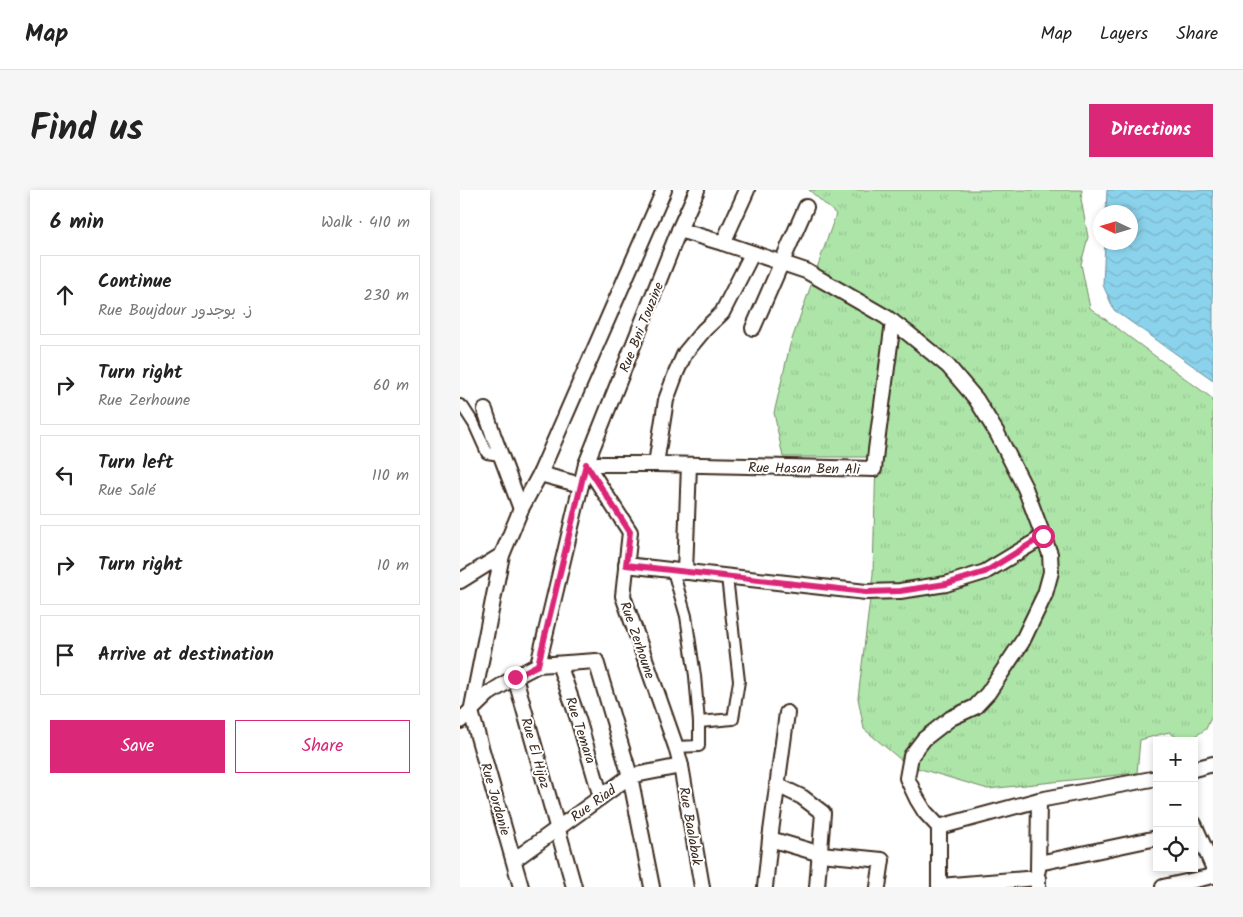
<!DOCTYPE html>
<html lang="en">
<head>
<meta charset="utf-8">
<style>
  :root { --surface:#fff; --page:#f6f6f6; --text:#222; --muted:#767676; --line:#e0e0e0; --accent:#db2777 }
  body { margin:0; font-family:Kalam,"Playpen Sans Arabic",sans-serif; background:var(--page); color:var(--text) }
  .controls { position:absolute; right:15px; bottom:15px; display:grid; overflow:hidden; border-radius:0px; box-shadow:0 2px 8px #0003 }
  .controls button { width:45px; height:45px; display:grid; place-items:center; padding:0; border:0; border-bottom:1px solid var(--line); background:var(--surface); color:var(--text); font:25px sans-serif }
  .compass { position:absolute; left:633px; top:15px; width:45px; height:45px; border-radius:50%; background:var(--surface); box-shadow:0 2px 8px #0003; rotate:274deg }
  .stop { position:absolute; width:15px; height:15px; margin:-11px; border:4px solid #db2777; border-radius:50%; background:#fff }
  .stop.end { background:#db2777; border-color:#fff; box-shadow:0 1px 5px #0008 }
  .list { margin:0; padding:0; list-style:none }
  h2 { display:flex; justify-content:space-between; align-items:center; height:65px; margin:0; padding:0 20px; font-size:21px }
  h2 small { font-size:16px; font-weight:400; color:var(--muted) }
  .list li { display:grid; grid-template-columns:32px 1fr auto; gap:15px; align-items:center; box-sizing:border-box; height:80px; margin:0 10px 10px; padding:0 10px; border:1px solid var(--line); border-radius:0px }
  .list b { display:block; font-size:19px; white-space:nowrap }
  .list p { margin:0; font-size:16px; white-space:nowrap; color:var(--muted) }
  .list em { font-size:16px; font-style:normal; color:var(--muted) }
  .actions { display:flex; gap:10px; padding:15px 20px }
  .actions a { flex:1; padding:11px 0; border:1px solid var(--accent); border-radius:0px; text-align:center; font-size:18px; color:var(--accent) }
  .actions .main { background:var(--accent); color:#fff }
  .icon { flex:none; width:28px; height:28px; fill:none; stroke:currentColor; stroke-width:2; stroke-linecap:round; stroke-linejoin:round }
  .map { position:relative; flex:none; width:753px; height:697px; overflow:hidden; border-radius:0px }
  header { display:flex; align-items:center; gap:30px; box-sizing:border-box; height:70px; padding:0 25px; background:var(--surface); border-bottom:1px solid var(--line) }
  header strong { font-size:24px }
  nav { display:flex; gap:28px; margin-inline-start:auto; font-size:18px }
  .intro { display:flex; align-items:center; justify-content:space-between; box-sizing:border-box; height:120px; padding:0 30px }
  h1 { margin:0; font-size:35px }
  .button { padding:12px 22px; border-radius:0px; background:var(--accent); color:#fff; font-size:18px; font-weight:700 }
  main { display:flex; gap:30px; padding:0 30px }
  aside { flex:1; background:var(--surface); border-radius:0px; box-shadow:0 2px 8px #0003 }
  .map>svg:first-child { display:block }
  .grass { fill:url(#grass-tufts); stroke:#748864 }
  .water { fill:url(#water-waves); stroke:#6b8f9a }
  .lines { fill:none; stroke-linecap:round; stroke-linejoin:round }
  .pedestrian-casing { stroke:#3b2a1e; stroke-width:14 }
  .minor-casing { stroke:#3b2a1e; stroke-width:18 }
  .pedestrian { stroke:#fff; stroke-width:10 }
  .minor { stroke:#fff; stroke-width:14 }
  .route { stroke:#db2777; stroke-width:6 }
  .labels { text-anchor:middle; stroke-width:4; stroke-linejoin:round; paint-order:stroke }
  .street-label { font-size:14px; fill:#3b2a1e; stroke:#fff }
</style>
</head>
<body>
<header>
<strong>Map</strong>
<nav><a>Map</a><a>Layers</a><a>Share</a></nav>
</header>
<div class="intro"><h1>Find us</h1><a class="button">Directions</a></div>
<main>
<aside>
<h2>6 min<small>Walk · 410 m</small></h2>
<ul class="list">
<li><svg class="icon" aria-label="ahead" viewBox="0 0 24 24"><path d="M12 20V5M6 11l6-6 6 6"/></svg><div><b>Continue</b><p>Rue Boujdour ز. بوجدور</p></div><em>230 m</em></li>
<li><svg class="icon" aria-label="right" viewBox="0 0 24 24"><path d="M7 20v-9h11M14 6l5 5-5 5"/></svg><div><b>Turn right</b><p>Rue Zerhoune</p></div><em>60 m</em></li>
<li><svg class="icon" aria-label="left" viewBox="0 0 24 24"><path d="M17 20v-9H6M10 6l-5 5 5 5"/></svg><div><b>Turn left</b><p>Rue Salé</p></div><em>110 m</em></li>
<li><svg class="icon" aria-label="right" viewBox="0 0 24 24"><path d="M7 20v-9h11M14 6l5 5-5 5"/></svg><div><b>Turn right</b></div><em>10 m</em></li>
<li><svg class="icon" aria-label="arrive" viewBox="0 0 24 24"><path d="M6 21V4h12l-3 4 3 4H6"/></svg><div><b>Arrive at destination</b></div></li>
</ul>
<div class="actions"><a class="main">Save</a><a>Share</a></div>
</aside>
<div class="map">
<svg width="753" height="697" viewBox="0 0 753 697">
  <defs>
    <pattern id="grass-tufts" width="24" height="20" patternUnits="userSpaceOnUse" patternTransform="scale(1.25)"><rect width="24" height="20" fill="#ade5a9"/><path d="M3 7l-1-3M5 7V3M7 7l1-3M15 17l-1-3M17 17v-4M19 17l1-3" fill="none" stroke="#96c591"/></pattern>
    <pattern id="water-waves" width="16" height="10" patternUnits="userSpaceOnUse" patternTransform="scale(1.25)"><rect width="16" height="10" fill="#8bd3ec"/><path d="M0 5q4-4 8 0t8 0" fill="none" stroke="#79b5ca"/></pattern>
  </defs>
  <rect width="100%" height="100%" fill="#fff"/>
  <filter id="ink" filterUnits="userSpaceOnUse"><feTurbulence type="fractalNoise" baseFrequency=".02" numOctaves="2"/><feDisplacementMap in="SourceGraphic" scale="10" xChannelSelector="R" yChannelSelector="G"/><feConvolveMatrix kernelMatrix="1 2 1 2 8 2 1 2 1" color-interpolation-filters="sRGB"/></filter>
  <g filter="url(#ink)">
    <path class="grass" d="M349,0H622L621,9L628,47L621,74L630,118L753,209V523L746,539L728,551H722L709,542L680,550L677,583L528,599L447,575L404,539L398,508L413,384L416,267H323L314,223L330,155L376,24Z"/>
    <path class="water" d="M647,0H753V190L654,120L643,95L645,53L670,52V22H646Z"/>
    <g class="lines">
      <g class="pedestrian-casing">
        <g id="pedestrian">
          <path d="M0,215L3,217L14,234L27,263L40,265"/>
          <path d="M213,381L226,426L235,486L239,532V556L216,557"/>
          <path d="M239,532L273,529L279,491L267,387"/>
        </g>
      </g>
      <g class="minor-casing">
        <g id="minor">
          <path d="M219,40L263,53L346,81L426,127L449,144L488,176L516,209L537,243L565,298L590,364L591,382L585,404L562,452L528,503L515,517L491,528L464,549L451,566L447,588L457,609L465,622L479,637"/>
          <path d="M263,53L287,0"/>
          <path d="M293,138L346,17"/>
          <path d="M25,220L34,247L61,319"/>
          <path d="M126,274L170,342L163,406L216,557L221,576L242,697"/>
          <path d="M126,274H196L414,279L416,260L433,132"/>
          <path d="M196,274L206,210L216,183L225,163L244,140L262,123L292,64"/>
          <path d="M80,284L121,295"/>
          <path d="M166,375L406,402L440,401L486,394L525,382L583,347"/>
          <path d="M225,382L229,275"/>
          <path d="M0,391L42,365"/>
          <path d="M99,474L118,529L141,607"/>
          <path d="M78,475L126,274L219,40L237,0"/>
          <path d="M55,487L114,697"/>
          <path d="M0,531L28,504L55,487L78,475L136,471L170,586L192,697"/>
          <path d="M734,579L753,574"/>
          <path d="M317,595L342,607L363,623L357,697"/>
          <path d="M734,634L753,677"/>
          <path d="M310,649L361,664L422,670L418,697"/>
          <path d="M54,670L170,586L221,576"/>
          <path d="M579,673L697,648"/>
          <path d="M578,680L579,610"/>
          <path d="M480,696L578,688V697"/>
          <path d="M61,697L11,522L42,365L61,319L80,284L204,0"/>
          <path d="M305,697L310,649L327,523"/>
          <path d="M479,697V637L579,610L697,588"/>
          <path d="M703,697L753,686"/>
        </g>
      </g>
      <use href="#pedestrian" class="pedestrian"/>
      <use href="#minor" class="minor"/>
    </g>
  </g>
  <g class="lines" filter="url(#ink)">
    <path class="route" d="M55,487L78,475L126,274L170,342L166,375L406,402L440,401L486,394L525,382L583,346"/>
  </g>
  <g class="labels">
    <g class="street-label">
      <text transform="translate(181 137) rotate(-68)" y="5">Rue Bni Touzine</text>
      <text transform="translate(344 278) rotate(1)" y="5">Rue Hasan Ben Ali</text>
      <text transform="translate(178 450) rotate(71)" y="5">Rue Zerhoune</text>
      <text transform="translate(121 540) rotate(72)" y="5">Rue Temara</text>
      <text transform="translate(76 563) rotate(74)" y="5">Rue El Hijaz</text>
      <text transform="translate(36 609) rotate(74)" y="5">Rue Jordanie</text>
      <text transform="translate(133 613) rotate(-36)" y="5">Rue Riad</text>
      <text transform="translate(231 636) rotate(80)" y="5">Rue Baalabak</text>
    </g>
  </g>
</svg>
<div class="controls">
<button>+</button>
<button>−</button>
<button><svg class="icon" aria-label="locate" viewBox="0 0 24 24"><circle cx="12" cy="12" r="6"/><path d="M12 2v4M12 18v4M2 12h4M18 12h4"/></svg></button>
</div>
<svg class="compass" viewBox="-18 -18 36 36"><path d="M0-13l5 13h-10z" fill="#e53935"/><path d="M0 13l5-13h-10z" fill="#767676"/></svg>
<div class="stop" style="left:583px;top:346px"></div>
<div class="stop end" style="left:55px;top:487px"></div>
</div>
</main>
</body>
</html>
